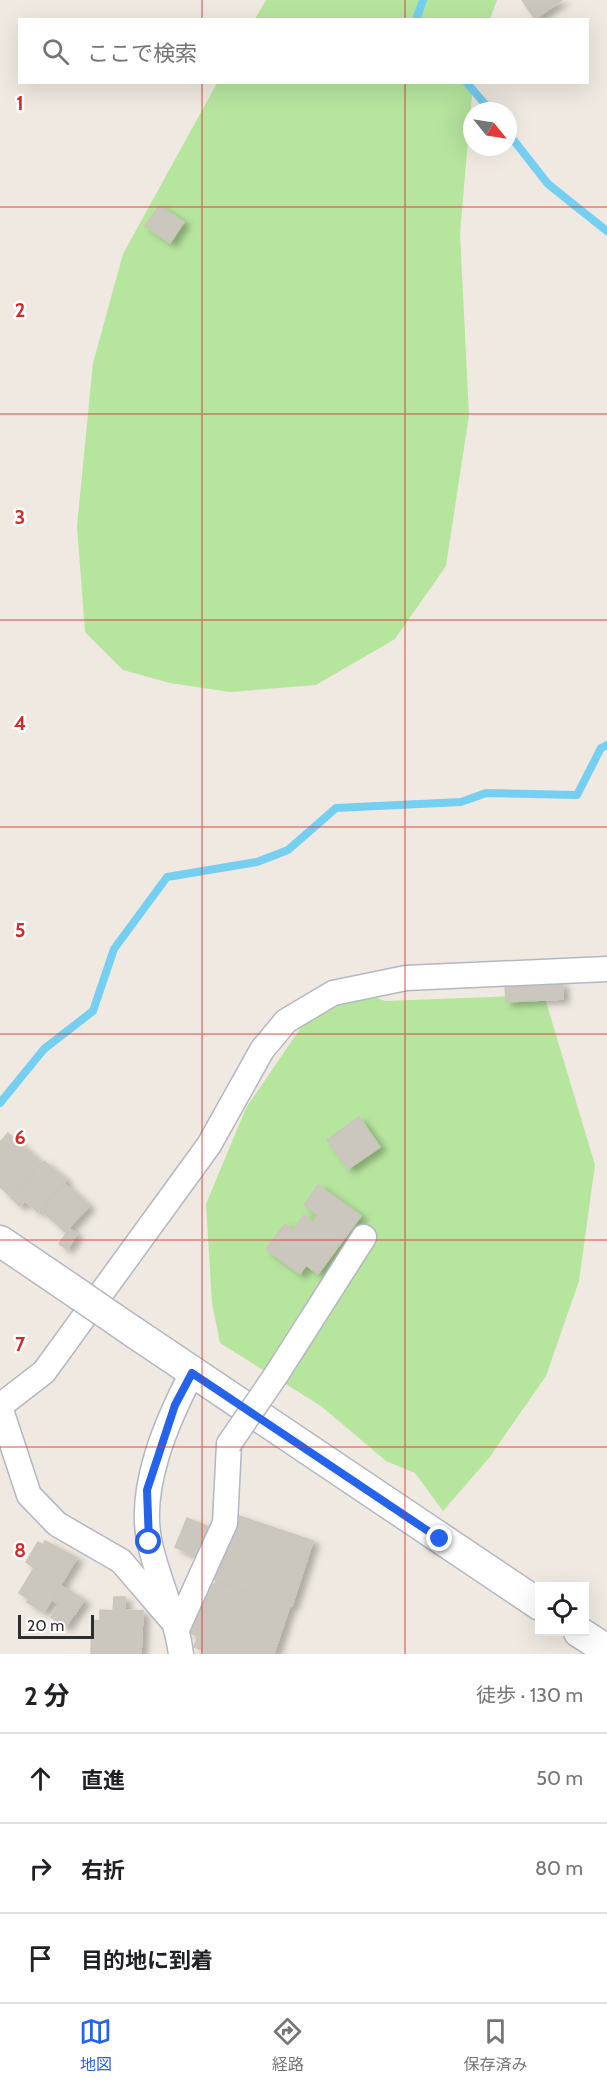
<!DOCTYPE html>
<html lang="ja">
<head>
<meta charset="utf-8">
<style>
  :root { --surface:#fff; --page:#f2f2f2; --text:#202124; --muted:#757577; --line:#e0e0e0; --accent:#2563eb }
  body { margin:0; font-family:Cabin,"Noto Sans JP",sans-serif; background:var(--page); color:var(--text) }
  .controls { position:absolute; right:18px; bottom:18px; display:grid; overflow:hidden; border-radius:0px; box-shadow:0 6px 24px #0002 }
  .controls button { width:54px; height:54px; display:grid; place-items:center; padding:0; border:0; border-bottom:2px solid var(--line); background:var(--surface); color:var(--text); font:30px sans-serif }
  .compass { position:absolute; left:463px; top:102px; width:54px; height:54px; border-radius:50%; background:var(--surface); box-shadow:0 6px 24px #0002; rotate:120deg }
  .scale { position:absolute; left:18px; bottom:15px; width:76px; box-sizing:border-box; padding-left:6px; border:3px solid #2e2e2e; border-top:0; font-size:16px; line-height:21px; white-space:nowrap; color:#2e2e2e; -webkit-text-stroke:4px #fff; paint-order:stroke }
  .stop { position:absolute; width:18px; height:18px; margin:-14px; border:4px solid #2563eb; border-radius:50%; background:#fff }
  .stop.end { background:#2563eb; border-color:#fff; box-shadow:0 2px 6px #0008 }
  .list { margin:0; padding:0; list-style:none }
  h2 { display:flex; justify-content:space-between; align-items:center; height:78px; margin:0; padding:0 24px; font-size:26px }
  h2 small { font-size:20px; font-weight:400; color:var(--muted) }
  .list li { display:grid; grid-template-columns:39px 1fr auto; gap:18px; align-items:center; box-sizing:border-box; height:90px; padding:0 24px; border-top:2px solid var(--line) }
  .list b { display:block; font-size:22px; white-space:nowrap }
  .list em { font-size:20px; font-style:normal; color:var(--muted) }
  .icon { flex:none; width:33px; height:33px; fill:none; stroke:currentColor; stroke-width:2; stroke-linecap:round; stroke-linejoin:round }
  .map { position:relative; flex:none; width:607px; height:1654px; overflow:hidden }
  .search { position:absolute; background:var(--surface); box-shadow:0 6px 24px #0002; left:18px; right:18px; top:18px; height:66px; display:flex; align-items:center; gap:15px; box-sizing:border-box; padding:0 21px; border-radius:0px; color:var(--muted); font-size:22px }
  .sheet { height:348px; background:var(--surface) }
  nav { display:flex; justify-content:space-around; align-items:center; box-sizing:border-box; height:84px; border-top:2px solid var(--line); background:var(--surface); font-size:16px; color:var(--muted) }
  nav a { display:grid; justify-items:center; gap:3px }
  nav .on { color:var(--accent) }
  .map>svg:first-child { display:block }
  .green { fill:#b6e59e }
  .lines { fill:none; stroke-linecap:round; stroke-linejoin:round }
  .stream { stroke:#75cff0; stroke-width:8 }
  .building { fill:#cbc7bf; stroke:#cbc5ba; stroke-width:1.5; filter:url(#shadow) }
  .minor-casing { stroke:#b4b7c1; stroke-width:27 }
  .tertiary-casing { stroke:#b4b7c1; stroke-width:33 }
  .minor { stroke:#fff; stroke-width:24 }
  .tertiary { stroke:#fff; stroke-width:30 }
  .minor-bridge-casing { stroke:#b4b7c1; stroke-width:27; stroke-linecap:butt }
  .tertiary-bridge-casing { stroke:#b4b7c1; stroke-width:33; stroke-linecap:butt }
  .minor-bridge { stroke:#fff; stroke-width:24 }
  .tertiary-bridge { stroke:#fff; stroke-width:30 }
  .route { stroke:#2563eb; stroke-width:8 }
  .grid { fill:none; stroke:#d62828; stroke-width:1.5; stroke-opacity:0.55 }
  .grid-label { font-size:20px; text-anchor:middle; font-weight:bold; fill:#d62828; stroke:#fff; stroke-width:5; stroke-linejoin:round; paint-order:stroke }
</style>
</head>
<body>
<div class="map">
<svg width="607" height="1654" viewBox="0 0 607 1654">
  <defs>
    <filter id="shadow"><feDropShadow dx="6" dy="4" stdDeviation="3" flood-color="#0004"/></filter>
  </defs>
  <rect width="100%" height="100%" fill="#efe9e1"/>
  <g class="green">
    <path d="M266,0H497L490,19H255Z"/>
    <path d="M217,83H473L460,233L469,415L446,566L395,639L316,685L230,692L170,683L123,670L85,632L77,526L93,363L123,254Z"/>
    <path d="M332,982L385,1001L544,995L595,1165L579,1281L546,1376L489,1458L443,1511L415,1473L386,1461L321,1406L220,1343L212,1303L206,1204L246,1108Z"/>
  </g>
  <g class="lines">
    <g class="stream">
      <path d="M416,20L423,0"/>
      <path d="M466,82L491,111"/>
      <path d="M508,133L548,184L607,231"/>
      <path d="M0,1103L44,1049L93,1011L114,949L167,877L257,862L288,850L336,808L461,802L486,793L577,795L601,748L607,745"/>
    </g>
  </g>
  <g class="building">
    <path d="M522,0H562L535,19Z"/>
    <path d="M159,206L184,222L170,243L145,226Z"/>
    <path d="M562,983L563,999L506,1002L505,985Z"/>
    <path d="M359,1117L380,1147L348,1169L327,1140Z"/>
    <path d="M8,1133L41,1163L10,1196L0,1187V1142Z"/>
    <path d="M44,1161L66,1180L38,1212L25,1201L20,1206L11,1198Z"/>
    <path d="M65,1184L89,1206L65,1232L41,1210Z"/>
    <path d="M318,1185L361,1216L318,1274L306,1265L300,1274L266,1249L285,1224L293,1230L304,1215L313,1222L318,1215L304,1205Z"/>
    <path d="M69,1229L77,1234L67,1249L59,1244Z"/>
    <path d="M233,1514L313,1541L292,1606L212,1579Z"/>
    <path d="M187,1518L208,1527L196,1556L175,1547Z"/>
    <path d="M45,1541L77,1558L44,1612L27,1602L29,1599L19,1593L34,1568L26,1562L38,1542L43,1545Z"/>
    <path d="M216,1581L290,1605L274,1654H215L194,1647L198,1636L188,1632L204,1582L214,1585Z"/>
    <path d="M61,1586L84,1600L75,1614L52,1600Z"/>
    <path d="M114,1597H125V1610L143,1611L141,1654H91L92,1620L100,1621V1610L113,1611Z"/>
    <path d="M59,1604L74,1614L66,1627L51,1617Z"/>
  </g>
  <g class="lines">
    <g class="minor-casing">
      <g id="minor">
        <path d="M276,1375L364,1237"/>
        <path d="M0,1406L44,1372L209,1145L262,1050L286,1021L333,993L406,978L607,969"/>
        <path d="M0,1407L29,1495L57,1524L121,1561L170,1618"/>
        <path d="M178,1627L225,1523L229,1444"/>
        <path d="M181,1654C176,1615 158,1581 150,1544C137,1489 167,1421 192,1373"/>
      </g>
    </g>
    <g class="tertiary-casing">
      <g id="tertiary">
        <path d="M0,1241L81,1296"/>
        <path d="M132,1331L540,1605"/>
        <path d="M579,1632L607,1650"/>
      </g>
    </g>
    <use href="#minor" class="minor"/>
    <use href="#tertiary" class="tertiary"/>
    <g class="minor-bridge-casing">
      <path id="minor-bridge" d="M229,1444L276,1375"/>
    </g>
    <g class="tertiary-bridge-casing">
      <path id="tertiary-bridge" d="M81,1296L132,1331"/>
    </g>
    <use href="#minor-bridge" class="minor-bridge"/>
    <use href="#tertiary-bridge" class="tertiary-bridge"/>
  </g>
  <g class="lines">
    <path class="route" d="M149,1542L147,1490L175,1405L192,1373L440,1539"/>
  </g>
  <path class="grid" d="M202,0V20M405,0V20M202,82V1654M405,82V1654M0,207H607M0,414H607M0,620H607M0,827H607M0,1034H607M0,1240H607M0,1447H607"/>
  <g class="grid-label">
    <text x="20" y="110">1</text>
    <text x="20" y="317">2</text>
    <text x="20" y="524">3</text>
    <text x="20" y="730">4</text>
    <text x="20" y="937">5</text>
    <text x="20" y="1144">6</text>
    <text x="20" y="1351">7</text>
    <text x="20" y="1557">8</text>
  </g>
</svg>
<div class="controls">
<button><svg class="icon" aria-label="locate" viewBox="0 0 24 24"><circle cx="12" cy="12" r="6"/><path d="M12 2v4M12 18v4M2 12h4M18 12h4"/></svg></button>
</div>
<svg class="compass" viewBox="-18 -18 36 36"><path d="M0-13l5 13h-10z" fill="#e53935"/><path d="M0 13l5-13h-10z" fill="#757577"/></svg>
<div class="scale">20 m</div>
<div class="stop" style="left:149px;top:1542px"></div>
<div class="stop end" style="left:440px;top:1539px"></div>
<div class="search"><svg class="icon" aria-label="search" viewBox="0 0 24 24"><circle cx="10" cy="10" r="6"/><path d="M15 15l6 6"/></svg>ここで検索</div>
</div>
<section class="sheet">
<h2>2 分<small>徒歩 · 130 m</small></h2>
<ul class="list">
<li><svg class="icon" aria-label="ahead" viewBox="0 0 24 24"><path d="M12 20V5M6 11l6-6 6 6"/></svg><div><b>直進</b></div><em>50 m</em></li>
<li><svg class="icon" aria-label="right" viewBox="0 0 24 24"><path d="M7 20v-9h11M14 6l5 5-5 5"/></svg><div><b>右折</b></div><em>80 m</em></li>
<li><svg class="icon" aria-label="arrive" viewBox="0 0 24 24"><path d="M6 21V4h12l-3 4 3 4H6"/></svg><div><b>目的地に到着</b></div></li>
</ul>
</section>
<nav>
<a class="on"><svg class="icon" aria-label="map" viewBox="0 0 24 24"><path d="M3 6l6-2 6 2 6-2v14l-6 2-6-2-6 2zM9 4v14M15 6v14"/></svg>地図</a>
<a><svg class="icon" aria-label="directions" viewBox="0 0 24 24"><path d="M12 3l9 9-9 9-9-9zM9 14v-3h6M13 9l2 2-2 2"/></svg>経路</a>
<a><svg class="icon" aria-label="saved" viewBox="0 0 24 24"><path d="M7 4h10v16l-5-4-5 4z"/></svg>保存済み</a>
</nav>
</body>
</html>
